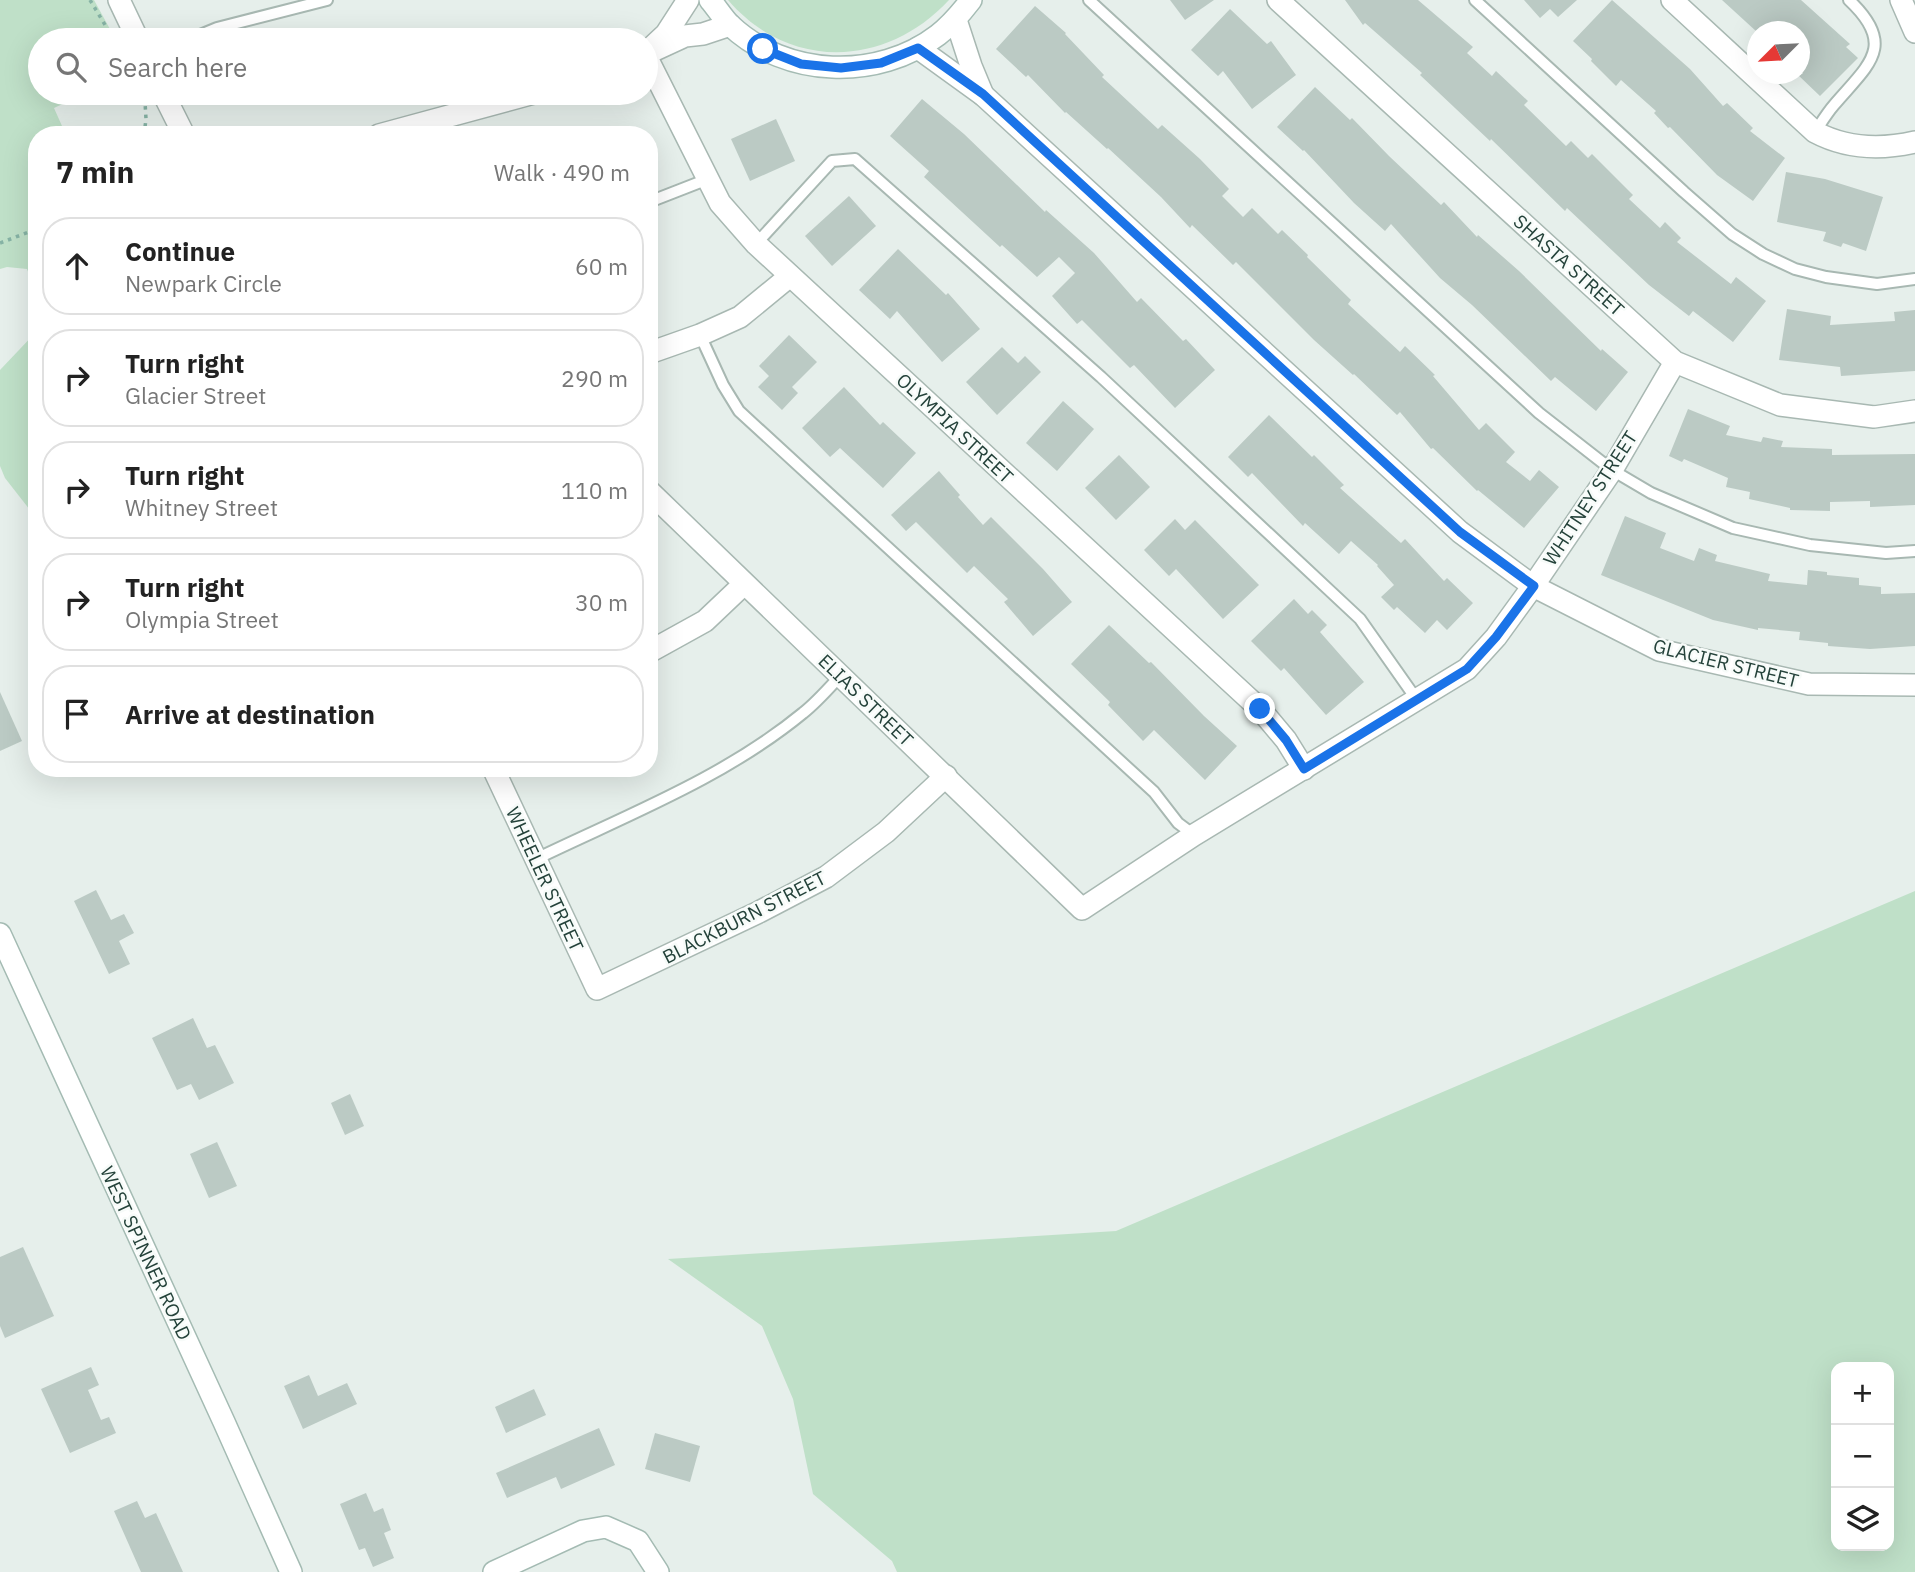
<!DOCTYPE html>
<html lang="en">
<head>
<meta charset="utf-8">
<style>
  :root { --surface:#fff; --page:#f2f2f2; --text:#222; --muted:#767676; --line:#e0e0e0 }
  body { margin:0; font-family:"IBM Plex Sans",sans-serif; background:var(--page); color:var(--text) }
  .controls { position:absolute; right:21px; bottom:21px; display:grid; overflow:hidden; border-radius:14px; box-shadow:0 7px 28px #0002 }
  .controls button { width:63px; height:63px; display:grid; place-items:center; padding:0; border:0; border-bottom:2px solid var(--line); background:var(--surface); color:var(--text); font:35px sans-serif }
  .compass { position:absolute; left:1747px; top:21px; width:63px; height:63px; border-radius:50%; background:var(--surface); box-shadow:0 7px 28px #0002; rotate:246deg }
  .stop { position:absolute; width:21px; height:21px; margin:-16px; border:5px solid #1a73e8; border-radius:50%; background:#fff }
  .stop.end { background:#1a73e8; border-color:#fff; box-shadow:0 2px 7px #0008 }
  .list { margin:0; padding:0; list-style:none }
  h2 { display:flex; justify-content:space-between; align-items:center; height:91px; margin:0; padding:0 28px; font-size:30px }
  h2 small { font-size:23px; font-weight:400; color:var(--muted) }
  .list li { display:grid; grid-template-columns:46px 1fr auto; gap:21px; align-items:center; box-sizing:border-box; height:98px; margin:0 14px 14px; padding:0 14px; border:2px solid var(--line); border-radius:28px }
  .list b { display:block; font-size:26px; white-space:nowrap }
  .list p { margin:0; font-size:23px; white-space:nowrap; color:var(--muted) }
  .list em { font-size:23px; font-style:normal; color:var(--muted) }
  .icon { flex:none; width:38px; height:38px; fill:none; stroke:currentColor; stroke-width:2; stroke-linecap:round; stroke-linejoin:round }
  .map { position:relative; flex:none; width:1915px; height:1572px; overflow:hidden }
  .search { position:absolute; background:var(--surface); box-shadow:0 7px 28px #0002; left:28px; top:28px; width:630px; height:77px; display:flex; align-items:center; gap:18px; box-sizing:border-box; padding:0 24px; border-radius:38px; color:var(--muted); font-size:26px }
  .panel { position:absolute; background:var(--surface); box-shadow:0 7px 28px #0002; left:28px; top:126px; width:630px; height:651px; border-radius:28px }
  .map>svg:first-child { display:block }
  .green { fill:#bfe0c8; fill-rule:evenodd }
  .building { fill:#bbcac4 }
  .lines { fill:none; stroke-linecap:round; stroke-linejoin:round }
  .lane-casing { stroke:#a8b8b2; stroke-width:14 }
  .street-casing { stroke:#a8b8b2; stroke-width:24 }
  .secondary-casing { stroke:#a4bbb3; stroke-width:24 }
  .path { stroke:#86b3a5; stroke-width:3.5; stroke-dasharray:3.5 5; stroke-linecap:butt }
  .lane { stroke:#fff; stroke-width:10 }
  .street { stroke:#fff; stroke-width:21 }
  .secondary { stroke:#fff; stroke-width:21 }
  .route { stroke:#1a73e8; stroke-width:9 }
  .labels { text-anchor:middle; stroke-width:5; stroke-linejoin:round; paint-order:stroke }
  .street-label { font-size:19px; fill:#24423a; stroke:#f7fbf9 }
</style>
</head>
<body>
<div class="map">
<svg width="1915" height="1572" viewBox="0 0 1915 1572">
  <rect width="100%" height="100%" fill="#e6efeb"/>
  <g class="green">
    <path d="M0,0H94L116,40H40V93H86L54,108L66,135H37V295L27,269L7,267L0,269Z"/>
    <path d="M728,0H949C886,68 789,71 728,0Z"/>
    <path d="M37,331V519L5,478L0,466V370Z"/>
    <path d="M1915,891V1572H897L892,1561L813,1494L793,1399L762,1326L668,1259L1116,1231ZM1836,1367H1889V1546H1836Z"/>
  </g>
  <g class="building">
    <path d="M1170,0H1214L1185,20Z"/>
    <path d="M1345,0H1418L1473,47L1467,53L1492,76L1496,71L1528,101L1524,105L1566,146L1571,141L1588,158L1592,154L1633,195L1629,199L1660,228L1665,222L1681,238L1677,242L1731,284L1736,277L1766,301L1733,342L1693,311L1689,316L1649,285L1567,208L1565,211L1491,139L1490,141L1420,75L1422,73L1365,23L1363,25Z"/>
    <path d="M1524,0H1577L1558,17L1550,9L1540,18Z"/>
    <path d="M1612,0L1690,69L1723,106L1727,103L1753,128L1750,131L1785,158L1753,201L1717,175L1670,127L1668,128L1654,113L1656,111L1621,80L1616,86L1591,61L1592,59L1573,41Z"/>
    <path d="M1722,0H1801L1850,44L1846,47L1858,58L1820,96L1797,74H1803L1800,70V32H1757Z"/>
    <path d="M1035,6L1066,33L1065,34L1104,75L1102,77L1158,129L1162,125L1200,159L1229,189L1222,196L1243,217L1252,208L1278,234L1282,230L1308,255L1307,257L1351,300L1348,304L1400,352L1405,346L1435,375L1433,376L1479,430L1486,423L1515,452L1506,462L1530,481L1539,470L1559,487L1524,528L1478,490L1477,491L1433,448L1431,449L1400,412L1397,415L1354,374L1353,375L1314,340L1236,262L1233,265L1192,225L1190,228L1161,197L1108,148L1107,149L1066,112L1065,113L1028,75L1026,77L996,49Z"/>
    <path d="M1230,9L1267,44L1271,41L1296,75L1252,109L1223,71L1218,76L1191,50Z"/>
    <path d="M1315,87L1350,120L1352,118L1389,156L1441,205L1444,202L1477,237L1478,235L1519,271L1601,351L1602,349L1628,372L1596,411L1555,377L1551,381L1472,305L1440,278L1391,224L1385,231L1354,203L1304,150L1303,151L1277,127Z"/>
    <path d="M922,99L964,134L1045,212L1046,210L1094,253L1137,302L1141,298L1183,341L1186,339L1215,370L1175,408L1134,365L1130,368L1082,320L1077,324L1052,296L1075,273L1059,257L1037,277L1002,245L1000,247L924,177L929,171L890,136Z"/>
    <path d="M776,119L795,161L750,181L731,139Z"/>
    <path d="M1786,172L1825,179L1883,197L1866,251L1843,243L1841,247L1823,241L1826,232L1777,222Z"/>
    <path d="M849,196L876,226L832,266L805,236Z"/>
    <path d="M898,249L946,295L948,293L980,329L942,362L897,311L890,319L859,290Z"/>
    <path d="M1787,309L1831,316L1830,325L1895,321L1894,312L1915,310V371L1841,376L1840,367L1779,360Z"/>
    <path d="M789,335L817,362L792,387L798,393L782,410L758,387L769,376L759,366Z"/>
    <path d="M1002,347L1018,363L1025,356L1041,372L997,415L966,382Z"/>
    <path d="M844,387L880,425L883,422L916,453L883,488L840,448L830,457L802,428Z"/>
    <path d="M1063,401L1094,429L1057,471L1026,443Z"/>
    <path d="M1688,409L1730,426L1726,435L1761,442L1763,437L1783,441L1781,447L1832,449V455L1915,454V505L1870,507V501L1830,502V511L1790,510V508L1749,499L1750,492L1726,487L1728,478L1684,459L1682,462L1669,456Z"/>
    <path d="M1269,415L1312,457L1314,455L1344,485L1340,488L1401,543L1405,539L1444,581L1447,578L1473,603L1447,630L1437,620L1425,633L1397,607L1394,610L1381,597L1394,585L1377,566L1378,565L1351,541L1339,554L1305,523L1303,526L1252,473L1248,477L1228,457Z"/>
    <path d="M1119,455L1150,487L1116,520L1085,488Z"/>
    <path d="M939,471L960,495L958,497L983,525L991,517L1043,569L1072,602L1033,636L1004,602L1008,599L974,566L967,573L916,522L906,531L891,515Z"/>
    <path d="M1625,516L1666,533L1660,548L1694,561L1699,548L1717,555L1715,561L1770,574L1768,581L1807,585L1808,570L1827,572V575L1859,578V585L1881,587V594L1915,593V646L1870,649L1828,646V643L1799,640L1800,632L1758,628V630L1713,620L1601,575Z"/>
    <path d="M1175,519L1185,530L1195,520L1259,585L1223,619L1176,569L1169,576L1144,550Z"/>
    <path d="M1294,599L1308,614L1312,610L1327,625L1320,632L1364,682L1326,715L1284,668L1281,671L1251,641Z"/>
    <path d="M1109,625L1149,663L1151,662L1204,716L1237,746L1205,780L1154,730L1143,741L1108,705L1110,702L1071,664Z"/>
    <path d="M0,692L22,741L0,751Z"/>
    <path d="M96,890L111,920L124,914L134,933L119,941L130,964L109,974L74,901Z"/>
    <path d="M193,1018L207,1048L215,1045L234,1083L199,1100L191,1084L177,1090L152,1038Z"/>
    <path d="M350,1094L364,1126L345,1135L331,1103Z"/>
    <path d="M217,1142L237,1186L209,1198L190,1154Z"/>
    <path d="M23,1247L54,1316L5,1338L0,1326V1257Z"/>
    <path d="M91,1367L99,1385L88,1390L101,1420L109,1417L116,1433L70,1453L41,1389Z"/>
    <path d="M309,1375L318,1396L347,1383L357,1404L303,1429L284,1386Z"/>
    <path d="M534,1389L546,1415L506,1433L495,1407Z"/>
    <path d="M599,1428L615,1465L561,1489L556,1477L507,1498L496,1473Z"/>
    <path d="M655,1433L700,1446L690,1482L645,1469Z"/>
    <path d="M366,1493L374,1512L383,1508L391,1530L384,1533L394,1558L373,1567L365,1548L359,1550L340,1504Z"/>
    <path d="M137,1501L145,1518L156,1513L183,1572H141L114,1511Z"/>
  </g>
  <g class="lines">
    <g class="lane-casing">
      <g id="lane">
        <path d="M1089,0L1539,413L1612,470L1651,493L1733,528L1810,545L1886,553L1915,551"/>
        <path d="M1475,0L1684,192L1732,234L1763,254L1795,269L1826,277L1877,284L1915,279"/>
        <path d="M188,40L217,28L327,0"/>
        <path d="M1815,132C1821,123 1827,113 1834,105C1868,65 1898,46 1849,0"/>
        <path d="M649,202L708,179"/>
        <path d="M756,244L832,161L855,159L1101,377L1360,619L1417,700"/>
        <path d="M700,335L723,385L739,411L1154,792L1178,823L1194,835"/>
        <path d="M536,859C627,815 724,778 803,713C817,702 829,688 841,675"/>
      </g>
    </g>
    <g class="street-casing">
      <g id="street">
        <path d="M119,0L138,40"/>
        <path d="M1278,0L1675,362L1780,405L1874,417L1915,411"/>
        <path d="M1672,0L1815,132C1847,149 1880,150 1915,142"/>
        <path d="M1901,0L1915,32"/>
        <path d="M956,20L971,66L983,95"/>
        <path d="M651,48L666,34L688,0"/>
        <path d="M918,48L983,95L1460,532L1533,586L1659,650L1809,684L1915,685"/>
        <path d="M646,54L685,36L703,34L730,25"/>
        <path d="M646,56L720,203L756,244L1260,709L1286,740L1304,769"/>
        <path d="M163,93L184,135"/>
        <path d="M379,135L534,93"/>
        <path d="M649,353L700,335L740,317L790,276"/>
        <path d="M649,491L1082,909L1194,835L1467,669L1496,637L1533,586L1612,470L1675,362"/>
        <path d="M649,652L705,621L744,584"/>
        <path d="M493,768L597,989L759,912L826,877L886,832L946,776"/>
      </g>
    </g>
    <g class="secondary-casing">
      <g id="secondary">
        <path d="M710,0C717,8 723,18 730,25C786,78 878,81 938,35C951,25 961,13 971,0"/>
        <path d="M0,934L224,1422L291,1572"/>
        <path d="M494,1572L583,1531L606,1527L638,1541L658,1572"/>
      </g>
    </g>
    <g class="path">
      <path d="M90,0L113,38"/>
      <path d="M144,135L146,119L145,102"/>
      <path d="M0,243L37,229"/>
    </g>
    <use href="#lane" class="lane"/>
    <use href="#street" class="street"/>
    <use href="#secondary" class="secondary"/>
  </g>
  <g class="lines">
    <path class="route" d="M763,49L801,64L841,68L881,63L918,48L983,94L1460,532L1534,586L1496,637L1467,669L1304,769L1286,740L1260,709"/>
  </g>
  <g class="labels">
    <g class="street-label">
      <text transform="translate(1569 265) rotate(42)" y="7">SHASTA STREET</text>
      <text transform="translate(955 428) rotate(43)" y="7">OLYMPIA STREET</text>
      <text transform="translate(1590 498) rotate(-57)" y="7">WHITNEY STREET</text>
      <text transform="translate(1726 663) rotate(14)" y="7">GLACIER STREET</text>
      <text transform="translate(866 700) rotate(44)" y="7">ELIAS STREET</text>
      <text transform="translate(545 879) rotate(65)" y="7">WHEELER STREET</text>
      <text transform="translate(744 917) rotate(-27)" y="7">BLACKBURN STREET</text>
      <text transform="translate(146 1253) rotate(65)" y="7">WEST SPINNER ROAD</text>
    </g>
  </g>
</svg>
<div class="controls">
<button>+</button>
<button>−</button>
<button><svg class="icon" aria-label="layers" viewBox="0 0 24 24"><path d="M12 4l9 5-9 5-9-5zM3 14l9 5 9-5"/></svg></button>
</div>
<svg class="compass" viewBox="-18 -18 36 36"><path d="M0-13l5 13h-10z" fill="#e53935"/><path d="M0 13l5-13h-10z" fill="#767676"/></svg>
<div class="stop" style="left:763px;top:49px"></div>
<div class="stop end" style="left:1260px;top:709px"></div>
<div class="search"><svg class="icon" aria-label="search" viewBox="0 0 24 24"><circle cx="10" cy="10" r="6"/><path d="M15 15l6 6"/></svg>Search here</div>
<section class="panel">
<h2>7 min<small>Walk · 490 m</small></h2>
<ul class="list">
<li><svg class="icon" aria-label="ahead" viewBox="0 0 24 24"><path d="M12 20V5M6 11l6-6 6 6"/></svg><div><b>Continue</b><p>Newpark Circle</p></div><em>60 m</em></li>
<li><svg class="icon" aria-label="right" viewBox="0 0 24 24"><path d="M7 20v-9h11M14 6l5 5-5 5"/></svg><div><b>Turn right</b><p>Glacier Street</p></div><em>290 m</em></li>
<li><svg class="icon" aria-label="right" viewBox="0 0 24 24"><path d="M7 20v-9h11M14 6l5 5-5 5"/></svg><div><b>Turn right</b><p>Whitney Street</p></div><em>110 m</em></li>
<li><svg class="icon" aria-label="right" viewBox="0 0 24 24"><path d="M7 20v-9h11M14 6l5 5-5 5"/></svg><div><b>Turn right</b><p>Olympia Street</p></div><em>30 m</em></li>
<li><svg class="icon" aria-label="arrive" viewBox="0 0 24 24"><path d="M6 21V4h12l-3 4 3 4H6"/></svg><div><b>Arrive at destination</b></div></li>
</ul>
</section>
</div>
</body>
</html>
